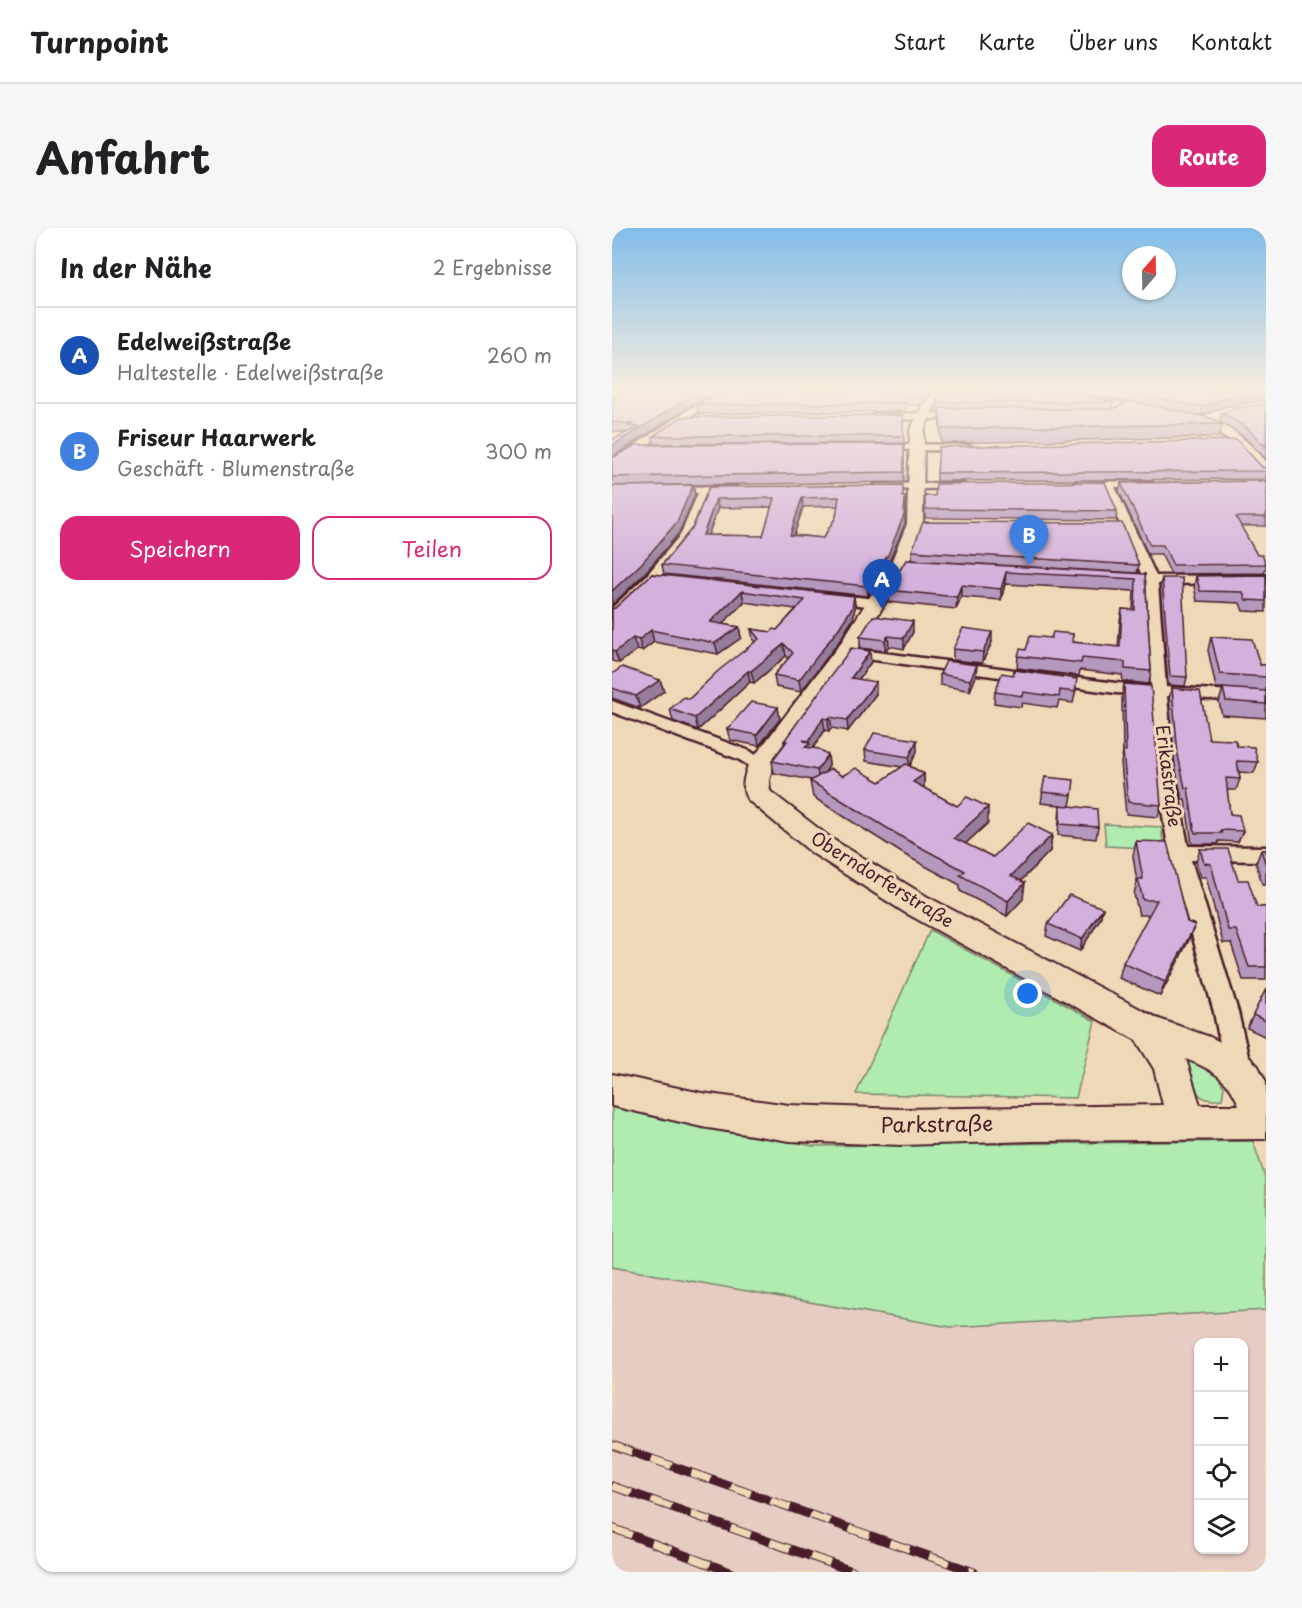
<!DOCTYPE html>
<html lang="de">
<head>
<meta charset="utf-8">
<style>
  :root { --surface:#fff; --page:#f6f6f6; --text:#202124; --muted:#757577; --line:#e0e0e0; --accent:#db2777 }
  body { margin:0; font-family:"Playpen Sans",sans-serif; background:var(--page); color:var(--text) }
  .controls { position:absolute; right:18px; bottom:18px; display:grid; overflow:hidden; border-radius:12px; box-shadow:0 2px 4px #0004 }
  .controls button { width:54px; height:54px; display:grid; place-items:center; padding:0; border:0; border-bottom:2px solid var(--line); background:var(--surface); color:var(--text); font:30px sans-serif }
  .compass { position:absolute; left:510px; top:18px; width:54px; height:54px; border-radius:50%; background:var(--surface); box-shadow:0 2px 4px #0004; rotate:20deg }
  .you { position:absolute; left:416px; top:766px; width:21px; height:21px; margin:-15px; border:4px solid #fff; border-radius:50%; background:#1a73e8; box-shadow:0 0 0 9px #1a73e833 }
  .badge { display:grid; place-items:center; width:39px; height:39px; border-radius:50%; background:var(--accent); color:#fff; font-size:20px; font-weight:700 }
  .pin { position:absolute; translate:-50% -50px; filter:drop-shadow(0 2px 3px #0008) }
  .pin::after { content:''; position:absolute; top:32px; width:21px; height:18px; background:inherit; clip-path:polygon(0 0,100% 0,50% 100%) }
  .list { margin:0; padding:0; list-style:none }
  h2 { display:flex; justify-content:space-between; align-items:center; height:78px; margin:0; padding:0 24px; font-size:26px }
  h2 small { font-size:20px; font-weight:400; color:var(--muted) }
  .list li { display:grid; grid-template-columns:39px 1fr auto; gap:18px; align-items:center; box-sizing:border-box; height:96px; padding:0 24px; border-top:2px solid var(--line) }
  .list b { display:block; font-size:22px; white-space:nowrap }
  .list p { margin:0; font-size:20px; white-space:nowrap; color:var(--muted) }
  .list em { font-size:20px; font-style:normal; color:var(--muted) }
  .actions { display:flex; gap:12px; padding:18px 24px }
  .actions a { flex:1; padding:14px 0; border:2px solid var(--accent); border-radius:18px; text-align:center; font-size:21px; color:var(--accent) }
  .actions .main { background:var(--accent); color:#fff }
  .icon { flex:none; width:33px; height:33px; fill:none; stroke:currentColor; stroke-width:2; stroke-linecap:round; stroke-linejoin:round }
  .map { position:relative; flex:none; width:654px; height:1344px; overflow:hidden; border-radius:18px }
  header { display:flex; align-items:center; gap:36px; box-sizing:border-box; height:84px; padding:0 30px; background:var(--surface); border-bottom:2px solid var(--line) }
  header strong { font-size:28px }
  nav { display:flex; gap:33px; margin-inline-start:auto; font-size:21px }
  .intro { display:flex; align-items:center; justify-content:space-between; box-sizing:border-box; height:144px; padding:0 36px }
  h1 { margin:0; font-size:42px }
  .button { padding:15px 27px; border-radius:18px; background:var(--accent); color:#fff; font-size:21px; font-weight:700 }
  main { display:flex; gap:36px; padding:0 36px }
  aside { flex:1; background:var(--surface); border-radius:18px; box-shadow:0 2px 4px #0004 }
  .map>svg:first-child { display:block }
  .built { fill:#e6ccc2; fill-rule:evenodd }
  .green { fill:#b0ebb0; stroke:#7d856e; stroke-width:1.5 }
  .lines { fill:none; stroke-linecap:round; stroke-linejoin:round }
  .street-casing { stroke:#4a1f2b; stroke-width:5 }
  .secondary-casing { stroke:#4a1f2b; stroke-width:4 }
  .street { fill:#eed8b7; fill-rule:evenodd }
  .secondary { fill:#eed8b7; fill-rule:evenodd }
  .rail-casing { stroke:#4a1f2b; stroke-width:9 }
  .rail { stroke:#eed8b7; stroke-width:7; stroke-dasharray:21; stroke-linecap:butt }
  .wall { fill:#b598bd; stroke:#4a1f2b; stroke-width:1.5; fill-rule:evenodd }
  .shaded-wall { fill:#947c9a; stroke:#4a1f2b; stroke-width:1.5 }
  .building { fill:#d3b1dc; stroke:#4a1f2b; stroke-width:1.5; fill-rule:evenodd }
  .labels { text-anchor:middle; stroke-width:6; stroke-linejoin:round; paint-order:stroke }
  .street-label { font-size:18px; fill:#4a1f2b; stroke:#eed8b7 }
  .near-street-label { font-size:21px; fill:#4a1f2b; stroke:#eed8b7 }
</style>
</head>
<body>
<header>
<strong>Turnpoint</strong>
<nav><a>Start</a><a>Karte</a><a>Über uns</a><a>Kontakt</a></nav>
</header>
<div class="intro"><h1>Anfahrt</h1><a class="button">Route</a></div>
<main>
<aside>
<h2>In der Nähe<small>2 Ergebnisse</small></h2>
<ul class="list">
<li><span class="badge" style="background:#1a4fb4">A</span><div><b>Edelweißstraße</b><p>Haltestelle · Edelweißstraße</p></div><em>260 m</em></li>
<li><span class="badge" style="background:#3f7fe0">B</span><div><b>Friseur Haarwerk</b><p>Geschäft · Blumenstraße</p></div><em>300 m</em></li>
</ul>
<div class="actions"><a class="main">Speichern</a><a>Teilen</a></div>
</aside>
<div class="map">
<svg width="654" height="1344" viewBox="0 0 654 1344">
  <rect width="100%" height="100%" fill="#eed8b7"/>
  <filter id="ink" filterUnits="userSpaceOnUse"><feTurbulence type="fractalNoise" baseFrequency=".0167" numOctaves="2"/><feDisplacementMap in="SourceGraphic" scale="12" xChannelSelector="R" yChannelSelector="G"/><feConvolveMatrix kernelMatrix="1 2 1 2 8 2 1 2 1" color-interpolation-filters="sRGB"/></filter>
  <g filter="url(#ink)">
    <path class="built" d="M0,1039L338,1099L654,1082V1344H0ZM586,1114H632V1322H586Z"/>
    <g class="green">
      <path d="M492,596L549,599L552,621L494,618Z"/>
      <path d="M318,702L483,793L464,870L244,866Z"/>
      <path d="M572,826L603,844L612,859L610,871C577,878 582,847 572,826Z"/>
      <path d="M0,877L201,918L641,913L654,952V1082L338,1099L0,1039Z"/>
    </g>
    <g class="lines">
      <g class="street-casing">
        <g id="street">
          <path d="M117,163H127L96,177L0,240V232L90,173Z"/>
          <path d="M355,185L358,186V190L263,192L258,189L263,186Z"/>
          <path d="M265,216L356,217L361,220L356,223L262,221L260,219Z"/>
          <path d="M466,253L540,254L541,256L536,259H503L544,348L654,347V355L546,356L554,459L654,465V475L555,468L561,538L576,618L654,619V633L579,632L626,784L639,841L635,849L626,852L617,849L613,841L602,784L557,625L543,538L539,467L504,465L233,428L226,424L233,420L504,455L539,458L532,352L492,259L462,258L461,256Z"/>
          <path d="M350,255L355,258L354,260L265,262L260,259L265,256Z"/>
          <path d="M122,258L127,261L126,263L97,265L79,310L44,354L5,390L0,391V380L34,348L69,306L86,265L0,266V260Z"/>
          <path d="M215,366L265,371L272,375L265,379L210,373L208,370L210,367Z"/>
          <path d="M0,473L138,523L158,537L155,541C144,544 135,536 126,531L0,484Z"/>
        </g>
      </g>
      <g class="secondary-casing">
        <g id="secondary">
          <path d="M324,163H336L323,178L312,202L311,296L296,337L249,415L161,538L157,552L158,563L220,611L314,668L547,791L598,809L635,827L646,838L654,854V911L422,913L290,917L177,913L90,899L0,878V846L90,865L177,877L290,881L551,877L542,841L524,812L292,684L200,625L136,572C128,560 132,549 136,537L230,413L278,337L295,296L298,202L311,177ZM574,831C599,841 617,851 627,877H588Z"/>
          <path d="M429,163H451L607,195C627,204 640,218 654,234V247L649,246L622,215L597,201L435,167Z"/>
        </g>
      </g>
      <use href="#street" class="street"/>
      <use href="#secondary" class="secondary"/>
      <g class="rail-casing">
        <g id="rail">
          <path d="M0,1217L362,1344"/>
          <path d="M0,1258L243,1344"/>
          <path d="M0,1300L118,1344"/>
        </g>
      </g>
      <use href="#rail" class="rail"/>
    </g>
    <g class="wall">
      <path d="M0,163H112L89,171L15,205L0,203V175H2L0,174Z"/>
      <path d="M114,163H322L308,178L294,177L293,183L87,186L85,177Z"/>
      <path d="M461,163H654V172L615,178L589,188L610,196L607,209L329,215L327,183H326L325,179V171L501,174L500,181L517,174Z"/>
      <path d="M654,176V231L632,209L608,194L610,185Z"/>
      <path d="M290,187L292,215L42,216L41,208Z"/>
      <path d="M292,216V254L5,258L81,257L83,267L67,305L32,346L0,377V230Z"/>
      <path d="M650,239L654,240V251L325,253V245Z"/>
      <path d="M654,253V298H629L645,327L654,334V339L652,345L559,346L549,326H536L507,263L509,255Z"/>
      <path d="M97,259L291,269L293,277V296L276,336L256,368L52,346L50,337L81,299ZM226,278L224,289L211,310L182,307L191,279ZM160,279L151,308L96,307L106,280Z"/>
      <path d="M313,268L505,283L504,292L313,290Z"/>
      <path d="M300,323L527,337L525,345L300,332Z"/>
      <path d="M294,332L533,346L539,443L537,456L511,453L510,447L468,442L467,448L405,440L406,428L414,422L439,410L461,406L460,414L506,419L508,393L510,381L521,382L522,363L393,356L389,372L349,369L344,381L276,374V362Z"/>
      <path d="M40,346L242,368L243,379L241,391L228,412L189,464L164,459L162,447L177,430L174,428L142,455L138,454L86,502L61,493L58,481L77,471L143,414L141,412L139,401L159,404L165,402L184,381L132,374L110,396L127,399L129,410L106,426L42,414L30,423L25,422L7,435L0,433V381L3,380Z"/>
      <path d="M654,347V384L631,383L628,375L585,373L582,358L584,348Z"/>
      <path d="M550,350L575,449L573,458L556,457L548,358Z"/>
      <path d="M301,404L292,421L277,418L273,423L248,420V409Z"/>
      <path d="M599,409L648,437H654V490L610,487L607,474L611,460H604L596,422Z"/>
      <path d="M380,414L370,435L341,432V421Z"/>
      <path d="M259,434L247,451L264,466L236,503L220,500L217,503L213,502L201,520L216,527L217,538L213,544L230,548L268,554L290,539L254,533L253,522L305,523L298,538L312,546V560L376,595L353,616L381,629L440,607L438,623L409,653L411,671L395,688L348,663V657L293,627L201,569L198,553L200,552L162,545L160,533L172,516V513Z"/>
      <path d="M0,446L48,452L52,463L28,480L0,470Z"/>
      <path d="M328,446L364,448L358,463L328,457Z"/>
      <path d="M512,456L549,577L546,589L514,586L509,535L511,524L510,468Z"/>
      <path d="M560,460L597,511L625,518L646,534L642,545L627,544L628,551L624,562H615L618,586L631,603L626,614L607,613L606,616H580L573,571H570L563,538L557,470Z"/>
      <path d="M464,462L461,475L447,473L445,480L410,475L409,479L382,475L383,464Z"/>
      <path d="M168,491L147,518L118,512L115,501Z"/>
      <path d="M433,549L460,567L458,578L486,599L484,611L446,607L448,577L429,575Z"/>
      <path d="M524,613L575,694L583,697L577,712L548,768L507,750L511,735L537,687H527L522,666L525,654L521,628Z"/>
      <path d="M588,621L626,652L645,679H654V752H631L619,715H611L594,649H588L584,634Z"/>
      <path d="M649,622H654V656H650L644,635Z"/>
      <path d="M491,680L488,691L468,723L434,708L436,696Z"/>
      <path d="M654,761V809L635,800Z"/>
    </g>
    <g class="shaded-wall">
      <path d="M87,163H112L89,171L0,229V218Z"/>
      <path d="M314,163H322L308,178V170Z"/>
      <path d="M654,164V172L615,178L589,188L591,179L617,169Z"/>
      <path d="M81,257L83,267L67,305L32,346L0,377V363Z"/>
      <path d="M293,269V296L276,336L256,368L255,358Z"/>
      <path d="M190,270L191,279L179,316L178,307Z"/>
      <path d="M104,271L106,280L93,316L91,307Z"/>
      <path d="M394,344L393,356L389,372V361Z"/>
      <path d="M349,357V369L344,381L345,369Z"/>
      <path d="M130,363L132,374L101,406L98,394Z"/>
      <path d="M242,368L243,379L241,391L228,412L189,464L187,452Z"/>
      <path d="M301,393V404L292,421V410Z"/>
      <path d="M127,399L129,410L106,426L103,415Z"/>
      <path d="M39,402L42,414L30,423L27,412Z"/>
      <path d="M380,404V414L370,435L371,424Z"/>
      <path d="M276,408L277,418L273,423V412Z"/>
      <path d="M21,410L25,422L7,435L3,424Z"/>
      <path d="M172,416L174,428L142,455L139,443Z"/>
      <path d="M258,423L259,434L240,461L239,450Z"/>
      <path d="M365,437L364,448L358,463V452Z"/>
      <path d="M136,443L138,454L86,502L83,490Z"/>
      <path d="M48,452L52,463L28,480L24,468Z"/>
      <path d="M264,454V466L236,503L235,492Z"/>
      <path d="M166,479L168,491L147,518L145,507Z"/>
      <path d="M218,489L220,500L217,503L216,491Z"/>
      <path d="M211,490L213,502L199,523L193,519L197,516V513Z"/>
      <path d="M305,512V523L297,540V529Z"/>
      <path d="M216,527L217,538L207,554L205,542Z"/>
      <path d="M312,546V562L301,554Z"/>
      <path d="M376,579V595L342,626V610Z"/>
      <path d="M440,607L438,623L398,664L399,648Z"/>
      <path d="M413,655L411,671L395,688L396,673Z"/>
      <path d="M491,680L488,691L468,723L470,711Z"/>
      <path d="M583,697L577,712L548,768L553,754Z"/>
    </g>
    <g class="building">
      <path d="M0,163H88L0,218V212L26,199L16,198L20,196L0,194V175L1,176L4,170L0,167Z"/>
      <path d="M114,163H314L308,170L294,169L293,175L85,177Z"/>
      <path d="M332,163H444L501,174H326L325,171Z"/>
      <path d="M505,163H654V164L617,169L591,179Z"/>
      <path d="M518,173L599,190L610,196L329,201L327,180L501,181Z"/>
      <path d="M654,176V219L635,200L610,185L621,181Z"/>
      <path d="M290,187L292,208H41L70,189Z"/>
      <path d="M625,212L650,239L654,240V243L325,245L327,219Z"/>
      <path d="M292,216V244L0,249V230L24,217Z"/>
      <path d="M654,253V289H624L645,327H650L654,336L561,337L551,317H538L509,255Z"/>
      <path d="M493,254L505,283L313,281V268H323L324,256Z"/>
      <path d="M81,257L65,294L29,336L0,363V258Z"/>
      <path d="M291,257V269H293L292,287L276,327L255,358L50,337L81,299L97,259ZM227,269L224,289L211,310L178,307L190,270ZM162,270L151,308L91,307L104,271Z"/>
      <path d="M311,294L510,295L527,337L300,323Z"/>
      <path d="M294,332L533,346L539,443L513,441V434L470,430L469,435L406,428L408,421L414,422L418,408L439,410L441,404L461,406L460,414L508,419L510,381L523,382L524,351L394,344L389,361L349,357L345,369L276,362Z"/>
      <path d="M40,346L242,368L240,380L227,400L187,452L162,447L181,425L172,416L139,443H136L83,490L58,481L72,469L77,471L106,443L147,411L139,401L159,404L162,401L165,402L193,372L130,363L98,394L127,399L103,415L39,402L27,412L21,410L3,424L0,423V381L3,380Z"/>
      <path d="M654,347V373L634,372L631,364L588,363L584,348Z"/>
      <path d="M550,350H570L575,449L558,448Z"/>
      <path d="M261,388L301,393L292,410L276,408L273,412L248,409Z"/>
      <path d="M351,400L380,404L371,424L341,421Z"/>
      <path d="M599,409L640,411L648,437H654V449L608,446Z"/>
      <path d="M239,420L258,423L239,450L264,454L235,492L218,489L216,491L211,490L197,513L191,512L198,516L193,519L207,521L216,527L205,542L160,533L175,513H172Z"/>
      <path d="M334,433L365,437L358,452L328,446Z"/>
      <path d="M10,439L48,452L24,468L0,460V446Z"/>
      <path d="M402,442L465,451L463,464L448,462L447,469L411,464L410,468L383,464L390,445L401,447Z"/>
      <path d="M512,456L539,458L549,577L516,574L511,523H514Z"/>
      <path d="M560,460L588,463L597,511L623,512L625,518L642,519L646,534L625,533L628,551L614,550L618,586L627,587L631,603L609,602L610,605H583L576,560H573L566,527Z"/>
      <path d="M611,460L654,463V476L614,473Z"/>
      <path d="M139,474L166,479L145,507L115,501Z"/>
      <path d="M262,505L305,512L297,529L253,522Z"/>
      <path d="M294,536L312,546L301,554L345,578L355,569L376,579L342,610L381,629L416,595L440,607L399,648L413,655L396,673L348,647L353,643L293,611L198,553L219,541L230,548L244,540L268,554Z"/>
      <path d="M433,549L462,552L460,567L430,564Z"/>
      <path d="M448,577L485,581L486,599L448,596Z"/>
      <path d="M524,613L555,614L575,694L583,697L553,754L511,735L545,672H531L526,651H531Z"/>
      <path d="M588,621H616L626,652H636L645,679H654V739H637L624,702H616L599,636L592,635Z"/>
      <path d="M649,622H654V637Z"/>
      <path d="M457,667L491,680L470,711L436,696Z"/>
      <path d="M654,761V793L641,787Z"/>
    </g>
  </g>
  <linearGradient id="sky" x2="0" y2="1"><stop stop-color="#82bde9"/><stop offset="0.46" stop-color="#f7eddf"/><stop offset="1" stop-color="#f7eddf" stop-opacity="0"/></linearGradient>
  <rect width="654" height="351" fill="url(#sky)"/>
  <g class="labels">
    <g class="street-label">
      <text transform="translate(556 548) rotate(83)" y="6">Erikastraße</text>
      <text transform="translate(270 652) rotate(32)" y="6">Oberndorferstraße</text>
    </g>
    <g class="near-street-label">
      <text transform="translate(325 897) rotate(-1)" y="7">Parkstraße</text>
    </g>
  </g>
</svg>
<div class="controls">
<button>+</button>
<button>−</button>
<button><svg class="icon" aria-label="locate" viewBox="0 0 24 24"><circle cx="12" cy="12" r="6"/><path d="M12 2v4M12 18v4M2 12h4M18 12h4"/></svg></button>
<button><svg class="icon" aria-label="layers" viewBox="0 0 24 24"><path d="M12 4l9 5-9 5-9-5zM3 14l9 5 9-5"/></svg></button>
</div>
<svg class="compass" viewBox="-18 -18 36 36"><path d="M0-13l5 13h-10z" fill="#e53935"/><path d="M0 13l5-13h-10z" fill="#757577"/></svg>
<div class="you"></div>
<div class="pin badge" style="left:270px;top:381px;background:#1a4fb4">A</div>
<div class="pin badge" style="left:417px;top:337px;background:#3f7fe0">B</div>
</div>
</main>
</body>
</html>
